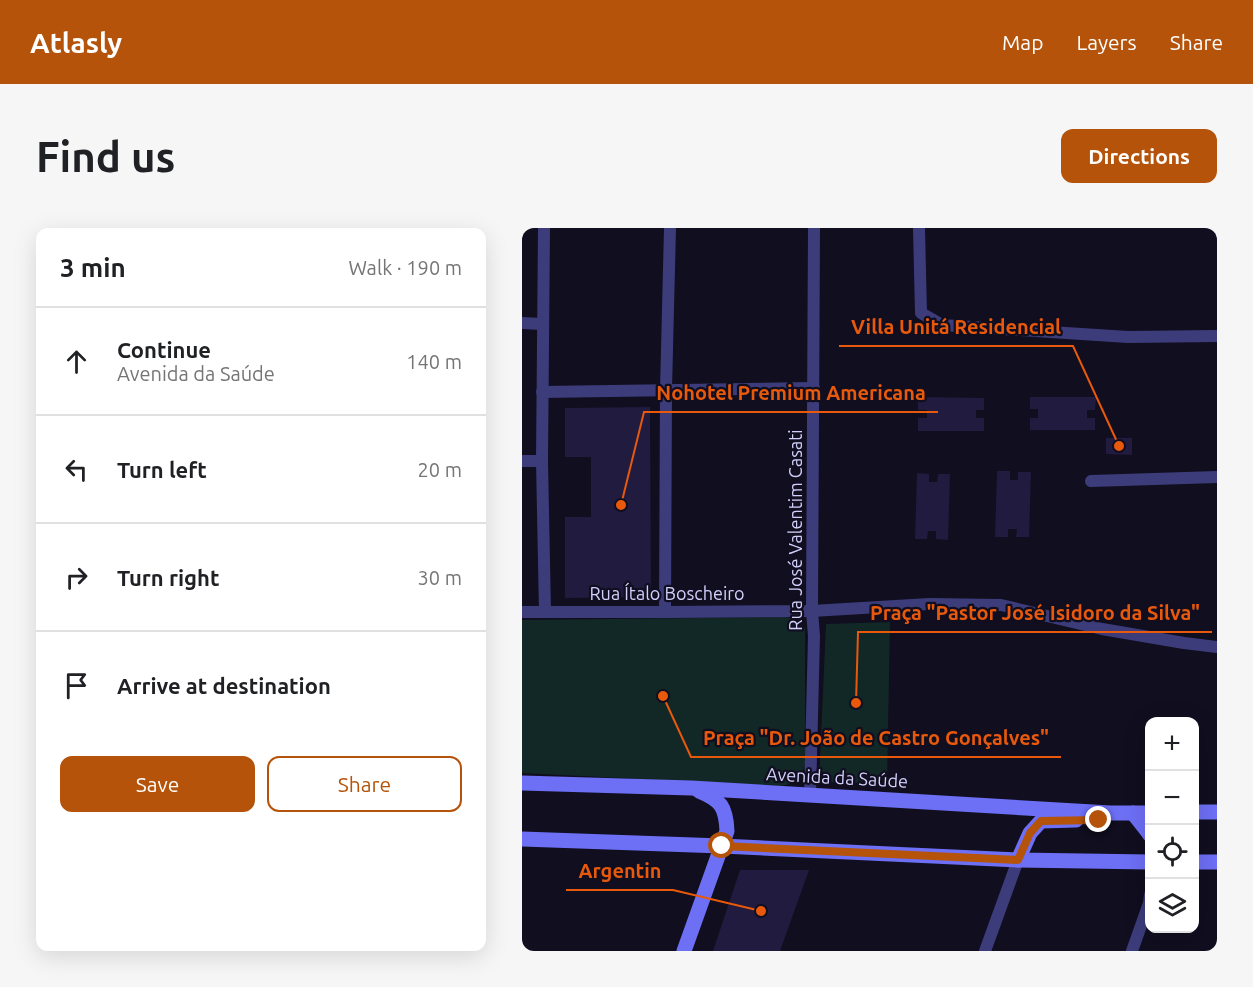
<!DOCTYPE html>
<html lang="en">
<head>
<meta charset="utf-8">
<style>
  :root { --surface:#fff; --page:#f6f6f6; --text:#202124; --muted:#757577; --line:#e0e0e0; --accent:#b45309 }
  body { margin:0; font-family:Ubuntu,sans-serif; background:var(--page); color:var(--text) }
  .controls { position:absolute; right:18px; bottom:18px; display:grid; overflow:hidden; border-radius:12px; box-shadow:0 6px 24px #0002 }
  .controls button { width:54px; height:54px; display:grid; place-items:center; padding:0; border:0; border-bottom:2px solid var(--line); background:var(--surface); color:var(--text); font:30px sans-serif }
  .stop { position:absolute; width:18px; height:18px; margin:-14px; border:4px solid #b45309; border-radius:50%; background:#fff }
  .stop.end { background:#b45309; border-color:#fff; box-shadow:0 2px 6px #0008 }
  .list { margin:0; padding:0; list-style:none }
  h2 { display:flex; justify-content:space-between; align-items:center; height:78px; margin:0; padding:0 24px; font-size:26px }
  h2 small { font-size:20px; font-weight:400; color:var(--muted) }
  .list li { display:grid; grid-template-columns:39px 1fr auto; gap:18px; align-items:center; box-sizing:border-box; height:108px; padding:0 24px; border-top:2px solid var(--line) }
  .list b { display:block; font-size:22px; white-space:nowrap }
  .list p { margin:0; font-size:20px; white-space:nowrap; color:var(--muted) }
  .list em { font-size:20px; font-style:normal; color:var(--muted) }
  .actions { display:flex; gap:12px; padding:18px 24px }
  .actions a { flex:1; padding:14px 0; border:2px solid var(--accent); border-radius:12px; text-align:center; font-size:21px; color:var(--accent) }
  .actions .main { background:var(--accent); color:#fff }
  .icon { flex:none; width:33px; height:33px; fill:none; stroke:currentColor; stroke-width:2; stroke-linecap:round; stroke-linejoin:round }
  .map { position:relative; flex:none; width:695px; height:723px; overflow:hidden; border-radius:12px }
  header { display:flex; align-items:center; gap:36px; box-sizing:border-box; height:84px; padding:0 30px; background:var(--accent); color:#fff }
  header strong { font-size:28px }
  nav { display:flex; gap:33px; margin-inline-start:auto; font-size:21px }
  .intro { display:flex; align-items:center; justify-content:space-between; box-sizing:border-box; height:144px; padding:0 36px }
  h1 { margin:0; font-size:42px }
  .button { padding:15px 27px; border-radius:12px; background:var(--accent); color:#fff; font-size:21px; font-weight:700 }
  main { display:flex; gap:36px; padding:0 36px }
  aside { flex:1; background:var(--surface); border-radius:12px; box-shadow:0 6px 24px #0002 }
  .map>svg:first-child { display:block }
  .green { fill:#122827 }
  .building { fill:#211b3f }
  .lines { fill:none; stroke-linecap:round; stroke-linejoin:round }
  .street { stroke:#3c3c7b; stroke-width:12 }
  .secondary { stroke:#6d6ff5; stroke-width:15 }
  .route { stroke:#b45309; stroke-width:8 }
  .labels { text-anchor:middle; stroke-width:4.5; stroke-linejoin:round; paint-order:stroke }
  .street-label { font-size:18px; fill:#d2cffc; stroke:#100e1f }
  .leader { fill:none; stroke:#e8590c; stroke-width:2 }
  .callout-dot { fill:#e8590c; stroke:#100e1f; stroke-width:2 }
  .callout-label { font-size:20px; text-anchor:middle; font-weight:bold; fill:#e8590c; stroke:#100e1f; stroke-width:4.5; stroke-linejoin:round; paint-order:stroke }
</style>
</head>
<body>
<header>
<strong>Atlasly</strong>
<nav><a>Map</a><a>Layers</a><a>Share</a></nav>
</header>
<div class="intro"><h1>Find us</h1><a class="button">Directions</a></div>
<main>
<aside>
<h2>3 min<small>Walk · 190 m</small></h2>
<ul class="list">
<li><svg class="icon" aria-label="ahead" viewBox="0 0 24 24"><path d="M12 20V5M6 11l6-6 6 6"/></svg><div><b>Continue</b><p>Avenida da Saúde</p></div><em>140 m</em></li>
<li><svg class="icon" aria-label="left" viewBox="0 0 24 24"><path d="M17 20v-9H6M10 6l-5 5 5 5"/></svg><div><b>Turn left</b></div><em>20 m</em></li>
<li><svg class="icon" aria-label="right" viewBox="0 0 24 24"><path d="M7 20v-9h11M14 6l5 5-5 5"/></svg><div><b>Turn right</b></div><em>30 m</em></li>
<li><svg class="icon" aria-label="arrive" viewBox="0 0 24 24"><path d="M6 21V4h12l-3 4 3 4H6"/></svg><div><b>Arrive at destination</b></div></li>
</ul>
<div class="actions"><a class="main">Save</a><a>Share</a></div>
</aside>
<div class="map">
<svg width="695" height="723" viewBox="0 0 695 723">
  <rect width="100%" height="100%" fill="#100e1f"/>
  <g class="green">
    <path d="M264,389C272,391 277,394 283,400V537C279,550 272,556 259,558L0,545V392Z"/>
    <path d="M368,394L365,556L297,554L304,396Z"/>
  </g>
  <g class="building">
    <path d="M396,169L462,170V182H454V190H462V203H396V190H405V182H396Z"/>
    <path d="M508,169H574L573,182H565V190H573V202H508V190H516V181H508Z"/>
    <path d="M128,179L129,369L43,370V289H69V229H43V180Z"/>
    <path d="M584,210H610V227L584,226Z"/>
    <path d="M475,243H488V252H496V244H509L507,309H494L495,301H486V309H473Z"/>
    <path d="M395,245L407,246V254H415L416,246H428L426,312L414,311V303H406L405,311H393Z"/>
    <path d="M218,642H287L258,723H191Z"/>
  </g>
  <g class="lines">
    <g class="street">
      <path d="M22,0L20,233L23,384"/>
      <path d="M397,0L399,85L420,97L606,109L695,108"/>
      <path d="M0,95L20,96"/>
      <path d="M20,164L292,160"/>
      <path d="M0,233H20"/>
      <path d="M569,253L695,249"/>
      <path d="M0,384H143L290,383L407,376L479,377L580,401L662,415L695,419"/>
      <path d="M143,384L144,162L148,0"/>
      <path d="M288,568L292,408L290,383L292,0"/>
      <path d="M463,723L496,632"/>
      <path d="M610,723L627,675L628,667"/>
    </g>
    <g class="secondary">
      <path d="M0,555L169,560L588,585H628"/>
      <path d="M672,584H695"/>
      <path d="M611,585L626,604L628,607"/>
      <path d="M0,611L200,618L496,632L628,634"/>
      <path d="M496,632L508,605L519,593L554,592"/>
      <path d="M672,634H695"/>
      <path d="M162,723L205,603C204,579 199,572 177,563"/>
    </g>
  </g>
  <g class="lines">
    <path class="route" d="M200,618L496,632L508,605L519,593L577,592"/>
  </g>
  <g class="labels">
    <g class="street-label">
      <text transform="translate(274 302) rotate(-90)" y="6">Rua José Valentim Casati</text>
      <text x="145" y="372">Rua Ítalo Boscheiro</text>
      <text transform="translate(315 550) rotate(3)" y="6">Avenida da Saúde</text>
    </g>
  </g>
  <path class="leader" d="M597 218L551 118H317M99 277L122 184H416M334 475L336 404H690M141 468L169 529H539M239 683L151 662H44"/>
  <g class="callout-dot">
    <circle cx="597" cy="218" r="6"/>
    <circle cx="99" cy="277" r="6"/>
    <circle cx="334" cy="475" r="6"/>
    <circle cx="141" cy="468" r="6"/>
    <circle cx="239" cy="683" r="6"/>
  </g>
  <g class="callout-label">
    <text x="434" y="106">Villa Unitá Residencial</text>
    <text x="269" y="172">Nohotel Premium Americana</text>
    <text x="513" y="392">Praça "Pastor José Isidoro da Silva"</text>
    <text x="354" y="517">Praça "Dr. João de Castro Gonçalves"</text>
    <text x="98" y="650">Argentin</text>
  </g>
</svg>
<div class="controls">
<button>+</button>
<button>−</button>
<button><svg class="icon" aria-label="locate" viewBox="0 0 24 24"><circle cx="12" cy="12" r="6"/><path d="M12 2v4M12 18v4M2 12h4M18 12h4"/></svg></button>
<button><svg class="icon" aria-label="layers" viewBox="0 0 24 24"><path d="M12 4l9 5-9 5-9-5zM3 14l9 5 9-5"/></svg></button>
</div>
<div class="stop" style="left:200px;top:618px"></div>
<div class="stop end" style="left:577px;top:592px"></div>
</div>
</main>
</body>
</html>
